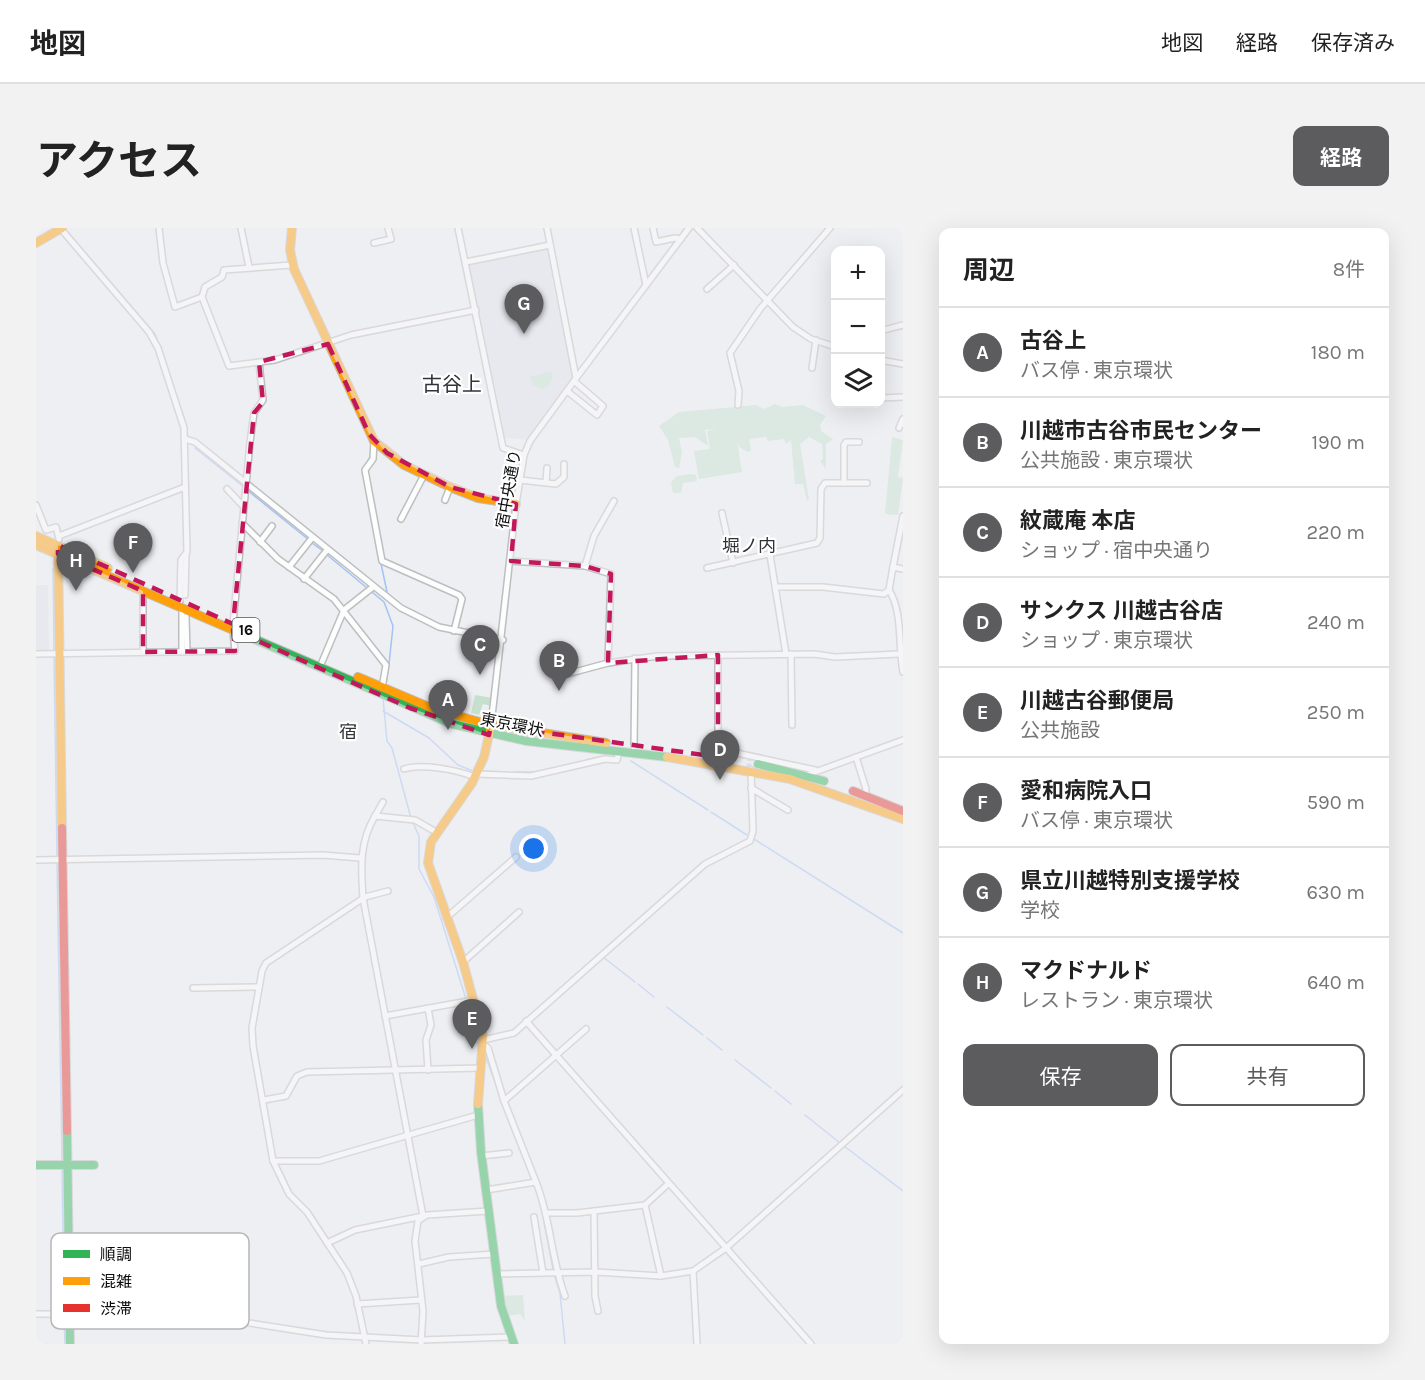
<!DOCTYPE html>
<html lang="ja">
<head>
<meta charset="utf-8">
<style>
  :root { --surface:#fff; --page:#f2f2f2; --text:#222; --muted:#767676; --line:#e0e0e0; --accent:#5c5c5e }
  body { margin:0; font-family:Karla,"Noto Sans JP",sans-serif; background:var(--page); color:var(--text) }
  .controls { position:absolute; right:18px; top:18px; display:grid; overflow:hidden; border-radius:12px; box-shadow:0 6px 24px #0002 }
  .controls button { width:54px; height:54px; display:grid; place-items:center; padding:0; border:0; border-bottom:2px solid var(--line); background:var(--surface); color:var(--text); font:30px sans-serif }
  .you { position:absolute; left:498px; top:621px; width:21px; height:21px; margin:-15px; border:4px solid #fff; border-radius:50%; background:#1a73e8; box-shadow:0 0 0 9px #1a73e833 }
  .badge { display:grid; place-items:center; width:39px; height:39px; border-radius:50%; background:var(--accent); color:#fff; font-size:20px; font-weight:700 }
  .pin { position:absolute; translate:-50% -50px; filter:drop-shadow(0 2px 3px #0008) }
  .pin::after { content:''; position:absolute; top:32px; width:21px; height:18px; background:inherit; clip-path:polygon(0 0,100% 0,50% 100%) }
  .list { margin:0; padding:0; list-style:none }
  h2 { display:flex; justify-content:space-between; align-items:center; height:78px; margin:0; padding:0 24px; font-size:26px }
  h2 small { font-size:20px; font-weight:400; color:var(--muted) }
  .list li { display:grid; grid-template-columns:39px 1fr auto; gap:18px; align-items:center; box-sizing:border-box; height:90px; padding:0 24px; border-top:2px solid var(--line) }
  .list b { display:block; font-size:22px; white-space:nowrap }
  .list p { margin:0; font-size:20px; white-space:nowrap; color:var(--muted) }
  .list em { font-size:20px; font-style:normal; color:var(--muted) }
  .actions { display:flex; gap:12px; padding:18px 24px }
  .actions a { flex:1; padding:14px 0; border:2px solid var(--accent); border-radius:12px; text-align:center; font-size:21px; color:var(--accent) }
  .actions .main { background:var(--accent); color:#fff }
  .icon { flex:none; width:33px; height:33px; fill:none; stroke:currentColor; stroke-width:2; stroke-linecap:round; stroke-linejoin:round }
  .map { position:relative; flex:none; width:867px; height:1116px; overflow:hidden; border-radius:12px }
  header { display:flex; align-items:center; gap:36px; box-sizing:border-box; height:84px; padding:0 30px; background:var(--surface); border-bottom:2px solid var(--line) }
  header strong { font-size:28px }
  nav { display:flex; gap:33px; margin-inline-start:auto; font-size:21px }
  .intro { display:flex; align-items:center; justify-content:space-between; box-sizing:border-box; height:144px; padding:0 36px }
  h1 { margin:0; font-size:42px }
  .button { padding:15px 27px; border-radius:12px; background:var(--accent); color:#fff; font-size:21px; font-weight:700 }
  main { display:flex; gap:36px; padding:0 36px }
  aside { flex:1; background:var(--surface); border-radius:12px; box-shadow:0 6px 24px #0002 }
  .map>svg:first-child { display:block }
  .built { fill:#dfe2ea }
  .green { fill:#c5e1ce }
  .lines { fill:none; stroke-linecap:round; stroke-linejoin:round }
  .stream { stroke:#a4c2f4; stroke-width:1.5 }
  .street-tunnel { stroke:#cccdd0; stroke-width:5; stroke-dasharray:5 2.5; stroke-linecap:butt }
  .street-casing { stroke:#bebec0; stroke-width:8 }
  .fast-casing { stroke:#bebec0; stroke-width:10 }
  .slow-casing { stroke:#bebec0; stroke-width:10 }
  .jam-casing { stroke:#bebec0; stroke-width:10 }
  .street { stroke:#fcfdfd; stroke-width:5 }
  .fast { stroke:#30b455; stroke-width:8 }
  .slow { stroke:#ff9f0a; stroke-width:8 }
  .jam { stroke:#e5322d; stroke-width:8 }
  .marked { fill:none; stroke:#c2185b; stroke-width:4.5; stroke-dasharray:12 8; stroke-linejoin:round }
  .labels { text-anchor:middle; stroke-width:4.5; stroke-linejoin:round; paint-order:stroke }
  .shield { fill:#fff; stroke:#565657; stroke-width:1.5 }
  .shield-label { font-size:15px; font-weight:bold; fill:#0d0d0f }
  .street-label { font-size:16px; fill:#0d0d0f; stroke:#fff }
  .neighbourhood-label { font-size:18px; fill:#323336; stroke:#fff }
  .quarter-label { font-size:20px; fill:#323336; stroke:#fff }
  .key { fill:#fff; stroke:#b6b6b7; stroke-width:1.5 }
  .key-label { font-size:16px; fill:#0d0d0f }
</style>
</head>
<body>
<header>
<strong>地図</strong>
<nav><a>地図</a><a>経路</a><a>保存済み</a></nav>
</header>
<div class="intro"><h1>アクセス</h1><a class="button">経路</a></div>
<main>
<div class="map">
<svg width="867" height="1116" viewBox="0 0 867 1116">
  <rect width="100%" height="100%" fill="#eeeff2"/>
  <g class="built">
    <path d="M511,19L513,21L519,47L516,51L537,149L492,212L466,209L432,35Z"/>
    <path d="M0,357H12L13,422H0Z"/>
  </g>
  <g class="green">
    <path d="M515,143C518,152 514,159 505,161L497,157L494,149Z"/>
    <path d="M739,176L746,179L767,177L790,188L784,197L785,203L797,211L790,216V241L784,233L787,231L786,216L773,209L764,216L773,272L771,273L767,256H759L755,212L750,216L748,211L732,213L730,209L713,211L715,222L712,224L703,219L701,213L706,244L663,251L658,223L674,221L671,203L680,201L669,202L672,218L659,209L643,210L646,225L643,240L639,239L632,212L623,198L643,184L720,177L728,181Z"/>
    <path d="M856,209L867,212L862,249L867,250L862,287L849,286Z"/>
    <path d="M655,246L660,247L661,253L647,255L645,265H637L635,254L641,248Z"/>
    <path d="M439,467L457,470L455,478L447,476L443,487L435,485Z"/>
    <path d="M487,1067L489,1093L484,1086L471,1088L466,1068Z"/>
  </g>
  <g class="lines">
    <g class="stream">
      <path d="M29,1L119,106L149,193"/>
      <path d="M159,220L208,259"/>
      <path d="M327,241L335,227"/>
      <path d="M211,262L273,312"/>
      <path d="M336,293L351,364"/>
      <path d="M276,315L287,323"/>
      <path d="M290,326L348,374L357,398L353,436"/>
      <path d="M17,341L18,424"/>
      <path d="M18,429L21,628"/>
      <path d="M350,457L352,441"/>
      <path d="M347,470L351,513L356,520L375,590"/>
      <path d="M347,483L393,510L422,537L437,543"/>
      <path d="M550,532L562,529"/>
      <path d="M595,533L672,582"/>
      <path d="M530,537L544,534"/>
      <path d="M446,543L472,544"/>
      <path d="M479,544H499"/>
      <path d="M675,584L711,607"/>
      <path d="M377,595L383,608V641L398,669L430,771"/>
      <path d="M718,611L867,705"/>
      <path d="M21,633L26,934"/>
      <path d="M628,669L654,646"/>
      <path d="M569,721L609,685"/>
      <path d="M567,729L599,754"/>
      <path d="M602,756L618,769"/>
      <path d="M432,776L443,823"/>
      <path d="M631,779L667,807"/>
      <path d="M671,810L686,822"/>
      <path d="M449,827L469,881"/>
      <path d="M699,832L735,860"/>
      <path d="M739,863L755,876"/>
      <path d="M769,887L804,915"/>
      <path d="M808,918L867,963"/>
      <path d="M26,939L28,1084"/>
      <path d="M505,978L517,1041"/>
      <path d="M518,1046L524,1065L529,1116"/>
      <path d="M28,1089L29,1116"/>
    </g>
    <path class="street-tunnel" d="M712,548L714,526"/>
    <g class="street-casing">
      <g id="street">
        <path d="M123,0L127,35L139,79L166,69"/>
        <path d="M205,0L213,39"/>
        <path d="M422,0L467,220L488,227"/>
        <path d="M511,0L540,150"/>
        <path d="M598,0L610,57"/>
        <path d="M617,0L620,14L639,10L645,11"/>
        <path d="M661,0L757,99L775,111L800,119"/>
        <path d="M25,1L113,104L122,120L148,200L151,324L145,332L144,373"/>
        <path d="M338,15L355,11L352,0"/>
        <path d="M430,34L514,17"/>
        <path d="M256,37L188,42L186,49L169,59L166,69L193,138L239,132L315,107L440,82"/>
        <path d="M671,61L698,37"/>
        <path d="M844,103L867,97"/>
        <path d="M844,132L867,136"/>
        <path d="M776,140L780,112"/>
        <path d="M531,163L561,187L567,178L538,153"/>
        <path d="M844,170L867,169"/>
        <path d="M702,177L703,163L694,125L724,81L794,0"/>
        <path d="M863,200L867,191"/>
        <path d="M149,211L159,214L365,380L403,399L467,412"/>
        <path d="M338,213L337,231L329,242L346,333L423,367L426,371L418,403"/>
        <path d="M484,252L520,256L528,249V236"/>
        <path d="M510,254L511,240"/>
        <path d="M808,255V217L810,214H823"/>
        <path d="M191,261L208,279"/>
        <path d="M409,272L414,259"/>
        <path d="M0,277L10,302L20,299L23,311"/>
        <path d="M686,285L697,335"/>
        <path d="M365,291L388,247"/>
        <path d="M206,295L242,331L298,371L350,437L346,460"/>
        <path d="M23,308L149,259"/>
        <path d="M224,314L236,298"/>
        <path d="M734,327L750,426"/>
        <path d="M475,333L549,338L575,346L572,435"/>
        <path d="M549,338L558,308L578,273"/>
        <path d="M253,339L276,310"/>
        <path d="M857,339L867,288"/>
        <path d="M671,340L781,315L784,310L785,261L789,255H831"/>
        <path d="M268,351L291,322"/>
        <path d="M741,359H787L848,366L853,362L857,339L867,341"/>
        <path d="M853,362C867,384 862,417 867,444"/>
        <path d="M149,367L150,326"/>
        <path d="M146,380V424"/>
        <path d="M150,389L151,424"/>
        <path d="M197,396L214,214L218,185L227,172L223,134"/>
        <path d="M107,424V363"/>
        <path d="M0,426L199,423L197,403"/>
        <path d="M755,426L756,497"/>
        <path d="M682,427V529"/>
        <path d="M286,434L308,382L337,359"/>
        <path d="M531,446L572,435L621,428L778,426L799,429L863,426"/>
        <path d="M455,497L480,276L488,227L494,213L538,153L653,0"/>
        <path d="M598,519L599,430"/>
        <path d="M682,521L779,542"/>
        <path d="M820,529L830,561L829,567"/>
        <path d="M368,541C386,535 421,542 439,549"/>
        <path d="M440,546L495,548L569,531L581,532L583,524"/>
        <path d="M771,547L867,512"/>
        <path d="M715,560L752,582"/>
        <path d="M339,588L347,574"/>
        <path d="M0,632L287,627L324,630"/>
        <path d="M410,690L480,629"/>
        <path d="M427,734L483,684"/>
        <path d="M157,760L223,759"/>
        <path d="M349,788L438,772"/>
        <path d="M490,793L775,1116"/>
        <path d="M447,812L478,805L669,636L714,613L717,603L715,542"/>
        <path d="M447,816L452,820L468,873L500,954"/>
        <path d="M392,842L390,812L395,797L392,780"/>
        <path d="M228,872L250,868L261,848L271,844L445,840"/>
        <path d="M468,873L550,801"/>
        <path d="M445,928L473,925"/>
        <path d="M237,933H283L442,887"/>
        <path d="M450,962L500,954C515,991 515,1031 529,1068"/>
        <path d="M558,983L559,1068L562,1083"/>
        <path d="M510,985H541L609,977"/>
        <path d="M498,989L507,1045"/>
        <path d="M291,1015L319,1002L387,988L327,670C325,640 323,615 339,588L379,592L400,604"/>
        <path d="M383,1036L413,1029L458,1026"/>
        <path d="M657,1043L661,1116"/>
        <path d="M461,1046L560,1044L625,1048L657,1043L690,1020L867,862"/>
        <path d="M625,1048L609,977L632,956"/>
        <path d="M321,1076L385,1072"/>
        <path d="M0,1086L162,1087L290,1107L386,1112L475,1109"/>
        <path d="M330,1116L320,1068L311,1045L271,984L253,966L237,933L217,818L216,800L226,743L230,735L329,669L352,663"/>
        <path d="M385,1116L387,1083L379,1013L382,993L391,987L452,983"/>
      </g>
    </g>
    <g class="fast-casing">
      <g id="fast">
        <path d="M211,408L416,496L490,513L631,529"/>
        <path d="M722,536L788,553"/>
        <path d="M442,876L445,924L465,1078L478,1116"/>
        <path d="M31,903L34,1116"/>
        <path d="M0,937H58"/>
      </g>
    </g>
    <g class="slow-casing">
      <g id="slow">
        <path d="M256,0L254,22L258,41L338,213L368,237L414,259L442,270L480,276"/>
        <path d="M0,15L26,0"/>
        <path d="M0,308L72,340"/>
        <path d="M0,317L211,408"/>
        <path d="M22,322L26,600"/>
        <path d="M322,449L400,482L455,497L570,515"/>
        <path d="M631,529L754,551L867,591"/>
        <path d="M442,876L447,808L427,734L392,635L395,614L436,555L448,529L454,502"/>
      </g>
    </g>
    <g class="jam-casing">
      <g id="jam">
        <path d="M817,563L867,583"/>
        <path d="M26,600L31,903"/>
      </g>
    </g>
    <use href="#street" class="street"/>
    <use href="#fast" class="fast"/>
    <use href="#slow" class="slow"/>
    <use href="#jam" class="jam"/>
  </g>
  <path d="M0 0H867V1116H0ZM292,116L333,206L351,225L414,259L480,276L475,333L549,338L575,346L572,435L682,427V529L455,497L453,507L374,480L197,402L199,423L107,424V363L22,326V317L197,396L218,185L227,174L223,134Z" fill="#eeeff2" fill-opacity=".55" fill-rule="evenodd"/>
  <path class="marked" d="M292,116L333,206L351,225L414,259L480,276L475,333L549,338L575,346L572,435L682,427V529L455,497L453,507L374,480L197,402L199,423L107,424V363L22,326V317L197,396L218,185L227,174L223,134Z"/>
  <g class="labels">
    <rect class="shield" x="196.5" y="390" width="27" height="24" rx="4.5"/>
    <g class="shield-label">
      <text x="210" y="407">16</text>
    </g>
    <g class="street-label">
      <text transform="translate(472 261) rotate(-80)" y="6">宿中央通り</text>
      <text transform="translate(476 496) rotate(11)" y="6">東京環状</text>
    </g>
    <g class="neighbourhood-label">
      <text x="713" y="324">堀ノ内</text>
      <text x="312" y="510">宿</text>
    </g>
    <g class="quarter-label">
      <text x="416" y="163">古谷上</text>
    </g>
  </g>
  <rect x="15" y="1005" width="198" height="96" rx="9" class="key"/>
  <rect x="27" y="1022" width="27" height="8" fill="#30b455"/>
  <rect x="27" y="1049" width="27" height="8" fill="#ff9f0a"/>
  <rect x="27" y="1076" width="27" height="8" fill="#e5322d"/>
  <g class="key-label">
    <text x="64" y="1032">順調</text>
    <text x="64" y="1059">混雑</text>
    <text x="64" y="1086">渋滞</text>
  </g>
</svg>
<div class="controls">
<button>+</button>
<button>−</button>
<button><svg class="icon" aria-label="layers" viewBox="0 0 24 24"><path d="M12 4l9 5-9 5-9-5zM3 14l9 5 9-5"/></svg></button>
</div>
<div class="you"></div>
<div class="pin badge" style="left:412px;top:502px">A</div>
<div class="pin badge" style="left:523px;top:463px">B</div>
<div class="pin badge" style="left:444px;top:447px">C</div>
<div class="pin badge" style="left:684px;top:552px">D</div>
<div class="pin badge" style="left:436px;top:821px">E</div>
<div class="pin badge" style="left:97px;top:345px">F</div>
<div class="pin badge" style="left:488px;top:106px">G</div>
<div class="pin badge" style="left:40px;top:363px">H</div>
</div>
<aside>
<h2>周辺<small>8件</small></h2>
<ul class="list">
<li><span class="badge">A</span><div><b>古谷上</b><p>バス停 · 東京環状</p></div><em>180 m</em></li>
<li><span class="badge">B</span><div><b>川越市古谷市民センター</b><p>公共施設 · 東京環状</p></div><em>190 m</em></li>
<li><span class="badge">C</span><div><b>紋蔵庵 本店</b><p>ショップ · 宿中央通り</p></div><em>220 m</em></li>
<li><span class="badge">D</span><div><b>サンクス 川越古谷店</b><p>ショップ · 東京環状</p></div><em>240 m</em></li>
<li><span class="badge">E</span><div><b>川越古谷郵便局</b><p>公共施設</p></div><em>250 m</em></li>
<li><span class="badge">F</span><div><b>愛和病院入口</b><p>バス停 · 東京環状</p></div><em>590 m</em></li>
<li><span class="badge">G</span><div><b>県立川越特別支援学校</b><p>学校</p></div><em>630 m</em></li>
<li><span class="badge">H</span><div><b>マクドナルド</b><p>レストラン · 東京環状</p></div><em>640 m</em></li>
</ul>
<div class="actions"><a class="main">保存</a><a>共有</a></div>
</aside>
</main>
</body>
</html>
